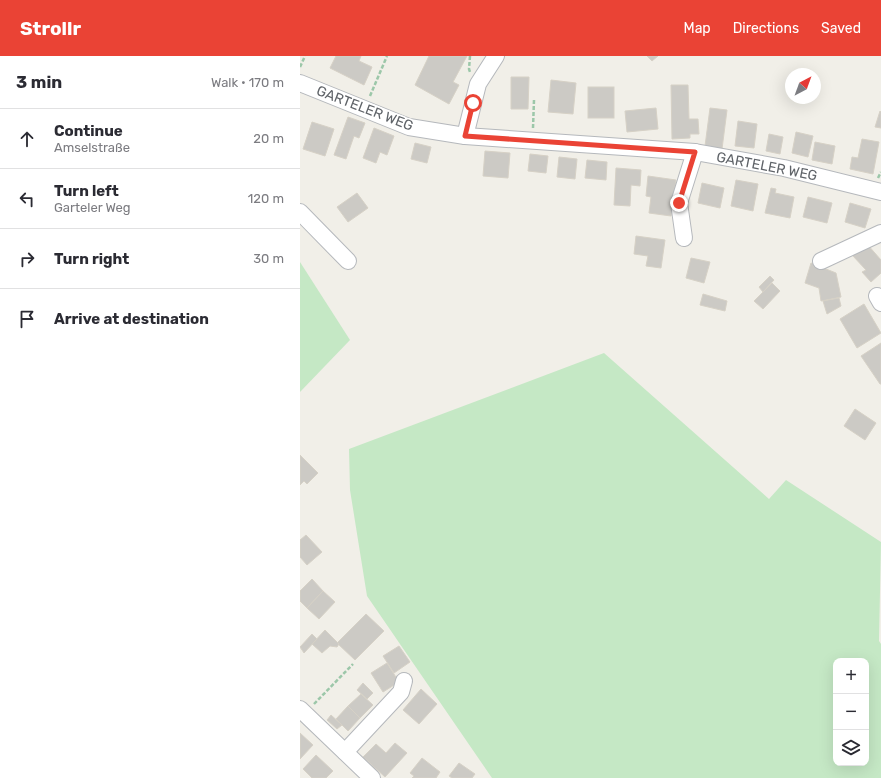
<!DOCTYPE html>
<html lang="en">
<head>
<meta charset="utf-8">
<style>
  :root { --surface:#fff; --page:#f7f7f7; --text:#2b2b33; --muted:#7c7c81; --line:#e1e1e2; --accent:#ea4335 }
  body { margin:0; font-family:Rubik,sans-serif; background:var(--page); color:var(--text) }
  .controls { position:absolute; right:12px; bottom:12px; display:grid; overflow:hidden; border-radius:8px; box-shadow:0 4px 16px #0002 }
  .controls button { width:36px; height:36px; display:grid; place-items:center; padding:0; border:0; border-bottom:1px solid var(--line); background:var(--surface); color:var(--text); font:20px sans-serif }
  .compass { position:absolute; left:485px; top:12px; width:36px; height:36px; border-radius:50%; background:var(--surface); box-shadow:0 4px 16px #0002; rotate:41deg }
  .stop { position:absolute; width:12px; height:12px; margin:-9px; border:3px solid #ea4335; border-radius:50%; background:#fff }
  .stop.end { background:#ea4335; border-color:#fff; box-shadow:0 1px 4px #0008 }
  .list { margin:0; padding:0; list-style:none }
  h2 { display:flex; justify-content:space-between; align-items:center; height:52px; margin:0; padding:0 16px; font-size:17px }
  h2 small { font-size:13px; font-weight:400; color:var(--muted) }
  .list li { display:grid; grid-template-columns:26px 1fr auto; gap:12px; align-items:center; box-sizing:border-box; height:60px; padding:0 16px; border-top:1px solid var(--line) }
  .list b { display:block; font-size:15px; white-space:nowrap }
  .list p { margin:0; font-size:13px; white-space:nowrap; color:var(--muted) }
  .list em { font-size:13px; font-style:normal; color:var(--muted) }
  .icon { flex:none; width:22px; height:22px; fill:none; stroke:currentColor; stroke-width:2; stroke-linecap:round; stroke-linejoin:round }
  .map { position:relative; flex:none; width:581px; height:722px; overflow:hidden }
  header { display:flex; align-items:center; gap:24px; box-sizing:border-box; height:56px; padding:0 20px; background:var(--accent); color:#fff }
  header strong { font-size:19px }
  nav { display:flex; gap:22px; margin-inline-start:auto; font-size:14px }
  main { display:flex }
  aside { flex:1; background:var(--surface) }
  .map>svg:first-child { display:block }
  .green { fill:#c5e8c5; fill-rule:evenodd }
  .building { fill:#cccac5; stroke:#d6d1c6 }
  .lines { fill:none; stroke-linecap:round; stroke-linejoin:round }
  .minor-casing { stroke:#b5b8bc; stroke-width:18 }
  .path { stroke:#9cc7a9; stroke-width:2.5; stroke-dasharray:4 2; stroke-linecap:butt }
  .minor { stroke:#fff; stroke-width:16 }
  .route { stroke:#ea4335; stroke-width:5 }
  .labels { text-anchor:middle; stroke-width:3; stroke-linejoin:round; paint-order:stroke }
  .street-label { font-size:14px; fill:#5f6368; stroke:#fff }
</style>
</head>
<body>
<header>
<strong>Strollr</strong>
<nav><a>Map</a><a>Directions</a><a>Saved</a></nav>
</header>
<main>
<aside>
<h2>3 min<small>Walk · 170 m</small></h2>
<ul class="list">
<li><svg class="icon" aria-label="ahead" viewBox="0 0 24 24"><path d="M12 20V5M6 11l6-6 6 6"/></svg><div><b>Continue</b><p>Amselstraße</p></div><em>20 m</em></li>
<li><svg class="icon" aria-label="left" viewBox="0 0 24 24"><path d="M17 20v-9H6M10 6l-5 5 5 5"/></svg><div><b>Turn left</b><p>Garteler Weg</p></div><em>120 m</em></li>
<li><svg class="icon" aria-label="right" viewBox="0 0 24 24"><path d="M7 20v-9h11M14 6l5 5-5 5"/></svg><div><b>Turn right</b></div><em>30 m</em></li>
<li><svg class="icon" aria-label="arrive" viewBox="0 0 24 24"><path d="M6 21V4h12l-3 4 3 4H6"/></svg><div><b>Arrive at destination</b></div></li>
</ul>
</aside>
<div class="map">
<svg width="581" height="722" viewBox="0 0 581 722">
  <rect width="100%" height="100%" fill="#f1efe8"/>
  <g class="green">
    <path d="M0,206L50,284L0,336Z"/>
    <path d="M304,297L469,443L486,424L581,486L579,585L581,588V722H192L67,540L50,434L49,393ZM536,605H566V707H536Z"/>
  </g>
  <g class="building">
    <path d="M36,0H61L59,5L72,11L64,29L30,12Z"/>
    <path d="M129,0H167L153,26L159,29L149,48L115,29Z"/>
    <path d="M347,0H358L352,5Z"/>
    <path d="M211,21H229L228,53H211Z"/>
    <path d="M251,24L276,27L273,58L248,56Z"/>
    <path d="M371,29H388L389,63H398L399,78H390V82L372,83Z"/>
    <rect x="288" y="31" width="26" height="31"/>
    <path d="M356,52L358,73L327,76L325,55Z"/>
    <path d="M410,52L427,54L422,93L405,90Z"/>
    <path d="M580,55L581,56V72L575,71Z"/>
    <path d="M48,61L65,67L59,82L54,80L46,103L34,99Z"/>
    <path d="M438,65L457,68L454,92L435,90Z"/>
    <path d="M12,66L34,73L25,100L3,93Z"/>
    <path d="M74,72L94,80L87,99L80,96L76,107L63,102Z"/>
    <path d="M496,76L513,80L508,101L492,97Z"/>
    <path d="M469,78L483,81L480,98L466,95Z"/>
    <path d="M562,83L579,86L573,118L550,113L552,101L558,102Z"/>
    <path d="M515,86L535,90L532,108L512,104Z"/>
    <path d="M115,87L131,91L127,107L111,103Z"/>
    <path d="M185,95L210,97L208,122L183,120Z"/>
    <path d="M230,98L248,100L246,117L228,115Z"/>
    <path d="M259,101L277,103L275,123L257,121Z"/>
    <path d="M287,104L307,106L306,124L285,122Z"/>
    <path d="M316,112L341,114L340,130L331,129L330,150L314,149Z"/>
    <path d="M348,120L376,124L371,160L349,157L351,141L346,140Z"/>
    <path d="M436,124L458,128L453,155L431,150Z"/>
    <path d="M402,127L424,132L420,152L398,147Z"/>
    <path d="M471,132L476,133L475,137L494,141L490,162L465,157Z"/>
    <path d="M57,137L68,152L48,166L37,151Z"/>
    <path d="M508,141L532,147L527,167L503,161Z"/>
    <path d="M550,147L571,153L565,172L545,166Z"/>
    <path d="M336,180L365,184L361,212L346,210L348,200L334,198Z"/>
    <path d="M567,188L581,204V217L571,226L562,216L566,214L553,200Z"/>
    <path d="M391,202L410,206L404,227L386,222Z"/>
    <path d="M511,207L536,217L541,241L521,245L519,232L505,227Z"/>
    <path d="M470,220L474,224L463,236L459,231Z"/>
    <path d="M472,227L480,235L463,253L454,245Z"/>
    <path d="M403,238L427,245L425,255L400,249Z"/>
    <path d="M539,242L541,250L527,258L523,245Z"/>
    <path d="M564,248L581,277L557,292L540,263Z"/>
    <path d="M581,287V328H580L561,300Z"/>
    <path d="M555,353L576,367L565,384L544,370Z"/>
    <path d="M0,399L18,417L7,428L4,425L0,429Z"/>
    <path d="M6,479L22,496L7,509L0,501V484Z"/>
    <path d="M12,523L23,535L7,552L0,545V535Z"/>
    <path d="M23,535L35,546L19,563L7,552Z"/>
    <path d="M66,558L84,575L55,604L37,587Z"/>
    <path d="M25,574L39,588L37,591L30,590L22,597L12,588Z"/>
    <path d="M12,578L17,583L4,597L0,591Z"/>
    <path d="M99,590L110,606L94,617L83,600Z"/>
    <path d="M87,607L99,626L83,636L71,617Z"/>
    <path d="M63,627L73,637L67,643L57,634Z"/>
    <path d="M121,633L137,648L119,668L103,654Z"/>
    <path d="M61,638L73,649L60,662L48,650Z"/>
    <path d="M48,650L60,662L48,675L36,663Z"/>
    <path d="M31,659L42,669L37,673L27,664Z"/>
    <path d="M0,677L13,689L0,703Z"/>
    <path d="M95,687L107,697L85,721L63,701L76,688L86,697Z"/>
    <path d="M16,699L33,715L26,722H12L3,713Z"/>
    <path d="M122,702L140,716L136,722H112L114,720L110,717Z"/>
    <path d="M159,707L175,718L172,722H152L149,720Z"/>
  </g>
  <g class="lines">
    <g class="minor-casing">
      <g id="minor">
        <path d="M0,27L109,71L165,80L395,96L484,112L581,136"/>
        <path d="M165,80L178,28L196,0"/>
        <path d="M0,156L48,205"/>
        <path d="M384,182L379,147L395,96"/>
        <path d="M521,205L581,177"/>
        <path d="M577,240L581,247"/>
        <path d="M0,653L72,722"/>
        <path d="M45,696L101,636L104,625"/>
      </g>
    </g>
    <g class="path">
      <path d="M170,0L169,13L170,16"/>
      <path d="M0,11L5,0"/>
      <path d="M70,40L87,0"/>
      <path d="M233,72L234,44"/>
      <path d="M578,122L581,116"/>
      <path d="M14,648L53,608"/>
    </g>
    <use href="#minor" class="minor"/>
  </g>
  <g class="lines">
    <path class="route" d="M173,47L165,80L395,96L379,147"/>
  </g>
  <g class="labels">
    <g class="street-label">
      <text transform="translate(65 52) rotate(21)" y="5">GARTELER WEG</text>
      <text transform="translate(467 110) rotate(11)" y="5">GARTELER WEG</text>
    </g>
  </g>
</svg>
<div class="controls">
<button>+</button>
<button>−</button>
<button><svg class="icon" aria-label="layers" viewBox="0 0 24 24"><path d="M12 4l9 5-9 5-9-5zM3 14l9 5 9-5"/></svg></button>
</div>
<svg class="compass" viewBox="-18 -18 36 36"><path d="M0-13l5 13h-10z" fill="#e53935"/><path d="M0 13l5-13h-10z" fill="#7c7c81"/></svg>
<div class="stop" style="left:173px;top:47px"></div>
<div class="stop end" style="left:379px;top:147px"></div>
</div>
</main>
</body>
</html>
